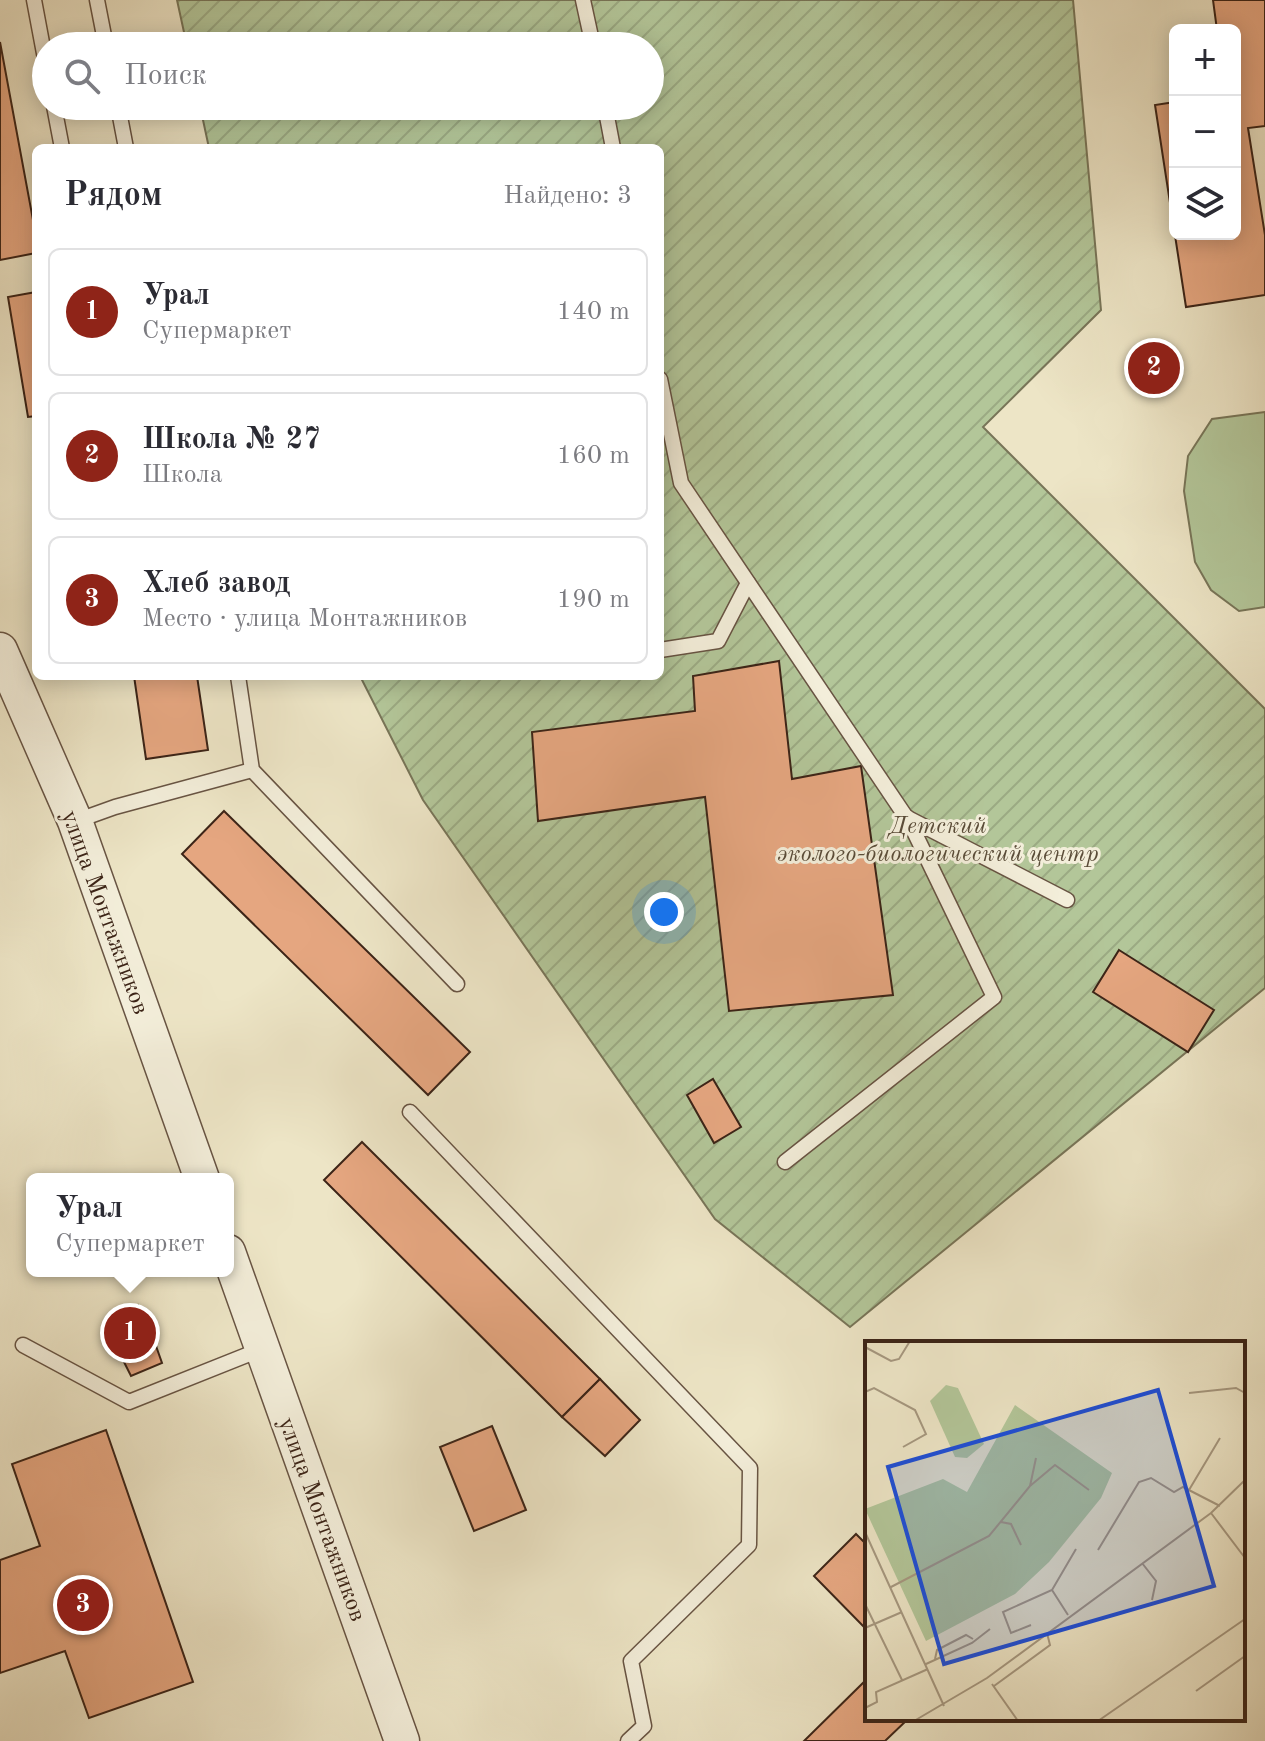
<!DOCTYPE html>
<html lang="ru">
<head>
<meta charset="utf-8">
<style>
  :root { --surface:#fff; --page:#f2f2f3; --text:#2b2b33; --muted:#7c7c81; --line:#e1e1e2; --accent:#8f2418 }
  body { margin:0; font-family:"Old Standard TT",serif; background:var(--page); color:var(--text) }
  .controls { position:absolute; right:24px; top:24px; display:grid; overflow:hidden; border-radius:12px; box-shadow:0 4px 20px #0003 }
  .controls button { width:72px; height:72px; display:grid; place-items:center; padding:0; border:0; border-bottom:2px solid var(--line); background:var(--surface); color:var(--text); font:40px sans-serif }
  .you { position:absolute; left:664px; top:912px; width:28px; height:28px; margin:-20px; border:6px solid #fff; border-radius:50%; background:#1a73e8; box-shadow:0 0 0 12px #1a73e833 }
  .badge { display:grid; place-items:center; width:52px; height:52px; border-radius:50%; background:var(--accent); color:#fff; font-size:26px; font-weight:700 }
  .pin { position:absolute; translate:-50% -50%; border:4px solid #fff; box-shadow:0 2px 8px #0006 }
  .popup { position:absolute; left:26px; top:1173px; width:208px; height:104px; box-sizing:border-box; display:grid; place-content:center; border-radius:12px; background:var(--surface); filter:drop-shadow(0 2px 6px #0005); font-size:26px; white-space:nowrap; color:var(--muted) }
  .popup b { font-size:30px; color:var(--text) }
  .popup::after { content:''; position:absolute; left:50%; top:100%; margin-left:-16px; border:16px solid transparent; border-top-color:var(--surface) }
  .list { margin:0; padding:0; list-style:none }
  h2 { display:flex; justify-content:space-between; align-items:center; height:104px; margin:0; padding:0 32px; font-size:34px }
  h2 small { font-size:26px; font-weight:400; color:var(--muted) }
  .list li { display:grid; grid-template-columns:52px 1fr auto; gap:24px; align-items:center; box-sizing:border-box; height:128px; margin:0 16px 16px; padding:0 16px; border:2px solid var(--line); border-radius:12px }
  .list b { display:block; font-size:30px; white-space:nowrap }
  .list p { margin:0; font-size:26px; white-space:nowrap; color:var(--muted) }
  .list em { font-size:26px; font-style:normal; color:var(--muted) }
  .icon { flex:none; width:44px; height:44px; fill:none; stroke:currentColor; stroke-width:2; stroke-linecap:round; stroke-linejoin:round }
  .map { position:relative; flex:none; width:1265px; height:1741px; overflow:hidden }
  .search { position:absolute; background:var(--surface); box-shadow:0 4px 20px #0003; left:32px; top:32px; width:632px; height:88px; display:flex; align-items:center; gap:20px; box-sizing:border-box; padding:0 28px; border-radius:44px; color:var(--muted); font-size:30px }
  .panel { position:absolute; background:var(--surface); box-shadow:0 4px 20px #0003; left:32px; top:144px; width:632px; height:536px; border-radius:12px }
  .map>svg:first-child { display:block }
  .grass { fill:#b3c699; stroke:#787558; stroke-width:2 }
  .garden { fill:url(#garden-furrows); stroke:#787558; stroke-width:2 }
  .building { fill:#e5a680; stroke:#3c2417; stroke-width:2 }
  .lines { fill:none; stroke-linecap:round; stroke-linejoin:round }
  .service-casing { stroke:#685443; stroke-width:17 }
  .tertiary-casing { stroke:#685443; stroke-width:37 }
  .service { stroke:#f3eeda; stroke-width:14 }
  .tertiary { stroke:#f3eeda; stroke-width:34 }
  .labels { text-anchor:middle; stroke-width:6; stroke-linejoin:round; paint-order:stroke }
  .park-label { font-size:24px; font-style:italic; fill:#5a4c38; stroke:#f3eeda }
  .street-label { font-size:24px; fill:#3c2417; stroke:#f3eeda }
  .inset-road { fill:none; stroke:#a69880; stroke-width:2 }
  .view { fill:#1d4ed8; fill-opacity:0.15; stroke:#1d4ed8; stroke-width:4 }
  .inset-edge { fill:none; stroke:#3c2417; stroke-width:4 }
</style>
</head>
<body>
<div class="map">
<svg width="1265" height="1741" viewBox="0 0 1265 1741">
  <defs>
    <pattern id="garden-furrows" width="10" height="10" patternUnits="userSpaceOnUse" patternTransform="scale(2)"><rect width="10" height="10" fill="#b3c699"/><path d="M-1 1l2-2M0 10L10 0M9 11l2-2" fill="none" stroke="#9baa83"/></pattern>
  </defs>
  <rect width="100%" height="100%" fill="#ede5c6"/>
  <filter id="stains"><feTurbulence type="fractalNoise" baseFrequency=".0025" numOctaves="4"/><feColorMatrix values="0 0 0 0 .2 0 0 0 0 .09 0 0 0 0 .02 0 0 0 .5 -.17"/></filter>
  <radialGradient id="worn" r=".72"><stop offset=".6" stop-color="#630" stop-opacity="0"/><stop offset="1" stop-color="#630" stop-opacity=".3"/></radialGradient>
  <path class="grass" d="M1265,412V607L1239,611L1211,590L1195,562L1184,491L1188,456L1212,419Z"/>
  <path class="garden" d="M177,0H1073L1101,310L983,427L1265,709V988L850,1327L715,1219L423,800L360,676H660V148H209L200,106H650V46H187Z"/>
  <g class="building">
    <path d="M1213,0H1265V126L1248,128L1265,235V295L1186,307L1155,105L1175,102V234H1235V30H1217Z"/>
    <path d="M0,42L36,236V253L0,260Z"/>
    <path d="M36,292V416L28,417L8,297Z"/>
    <path d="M779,661L792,779L861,766L893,995L729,1011L705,797L538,821L532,732L695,711L693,676Z"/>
    <path d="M134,676H197L208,750L146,759Z"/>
    <path d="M224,811L470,1052L428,1095L182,854Z"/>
    <path d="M1119,950L1214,1010L1188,1052L1093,992Z"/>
    <path d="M713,1079L741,1127L714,1143L687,1095Z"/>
    <path d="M362,1142L600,1379L562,1417L324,1180Z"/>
    <path d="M138,1305L156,1346L123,1360L105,1320Z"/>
    <path d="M156,1346L162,1363L131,1376L123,1360Z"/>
    <path d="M600,1379L640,1420L605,1456L562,1417Z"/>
    <path d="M492,1426L526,1510L474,1531L440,1447Z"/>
    <path d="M106,1430L193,1682L89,1718L65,1651L0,1673V1560L40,1546L12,1464Z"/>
    <path d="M856,1534L867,1545V1630L814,1576Z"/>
    <path d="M867,1679V1719H908L885,1741H804Z"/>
  </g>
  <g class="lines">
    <g class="service-casing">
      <g id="service">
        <path d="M34,0L46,64"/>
        <path d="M97,0L106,46"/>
        <path d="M583,0L593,46"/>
        <path d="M54,106L62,148"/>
        <path d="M118,106L126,148"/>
        <path d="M605,106L613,148"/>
        <path d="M660,379L681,483L906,817L1067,900"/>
        <path d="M660,650L718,641L748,583"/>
        <path d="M238,676L252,770L457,984"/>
        <path d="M76,821L115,807L252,770"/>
        <path d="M410,1112L750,1468L749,1545L631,1661L644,1726L628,1741"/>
        <path d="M785,1162L994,997L907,817"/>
        <path d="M23,1345L129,1402L262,1349"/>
      </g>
    </g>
    <g class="tertiary-casing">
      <g id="tertiary">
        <path d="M0,650L75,821L202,1179"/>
        <path d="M228,1252L402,1741"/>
      </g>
    </g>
    <use href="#service" class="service"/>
    <use href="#tertiary" class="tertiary"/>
  </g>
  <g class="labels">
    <g class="park-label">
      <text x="938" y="833">Детский<tspan x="938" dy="28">эколого-биологический центр</tspan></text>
    </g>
    <g class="street-label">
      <text transform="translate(106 912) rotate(70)" y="8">улица Монтажников</text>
      <text transform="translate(323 1519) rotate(70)" y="8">улица Монтажников</text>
    </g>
  </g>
  <g transform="translate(865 1341)">
    <rect width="380" height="380" fill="#ede5c6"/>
    <path d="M81,44L93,47L119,103L102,117L90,116L65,60Z" fill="#b3c699"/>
    <path d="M150,64L247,132L236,157L184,221L150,253L61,300L0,168L78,138L102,151Z" fill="#b3c699"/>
    <path class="inset-road" d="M0,6L26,20L34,18L45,0M0,51L9,47L50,69L61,93L38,106M324,52L371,47L380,52M165,145L190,124L224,149M324,149L355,97M346,172L380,217M136,181L146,183L156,204M0,191L79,365M233,209L274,141L286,137L309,151L318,146L355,165M277,222L291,240L287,259M26,246L124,195L165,145L171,117M187,249L203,274M0,263L37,339M166,284L146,292L138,271L187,249L211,208M0,287L37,271M70,318L72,309L101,294L108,298M61,323L107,302L125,288M127,343L153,380M129,345L185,304L182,292M331,350L380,315M0,367L12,361L11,351L63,328M49,380L122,337L346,172L380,139M233,380L380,278"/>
    <path class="view" d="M293,49L349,245L79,323L23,126Z"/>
    <rect width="380" height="380" class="inset-edge"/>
  </g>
  <rect width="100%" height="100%" filter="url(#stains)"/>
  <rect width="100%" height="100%" fill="url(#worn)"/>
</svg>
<div class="controls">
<button>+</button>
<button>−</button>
<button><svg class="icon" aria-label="layers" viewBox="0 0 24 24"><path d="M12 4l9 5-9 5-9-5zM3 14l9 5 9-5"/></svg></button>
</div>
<div class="you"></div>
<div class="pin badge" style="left:130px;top:1333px">1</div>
<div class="popup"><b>Урал</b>Супермаркет</div>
<div class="pin badge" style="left:1154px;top:368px">2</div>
<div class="pin badge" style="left:83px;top:1605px">3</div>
<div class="search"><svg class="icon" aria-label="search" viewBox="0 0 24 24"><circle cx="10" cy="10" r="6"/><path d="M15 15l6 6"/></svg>Поиск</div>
<section class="panel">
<h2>Рядом<small>Найдено: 3</small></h2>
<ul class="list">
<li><span class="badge">1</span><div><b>Урал</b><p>Супермаркет</p></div><em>140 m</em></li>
<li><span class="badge">2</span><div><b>Школа № 27</b><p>Школа</p></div><em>160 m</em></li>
<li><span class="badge">3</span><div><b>Хлеб завод</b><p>Место · улица Монтажников</p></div><em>190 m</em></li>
</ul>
</section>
</div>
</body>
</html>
